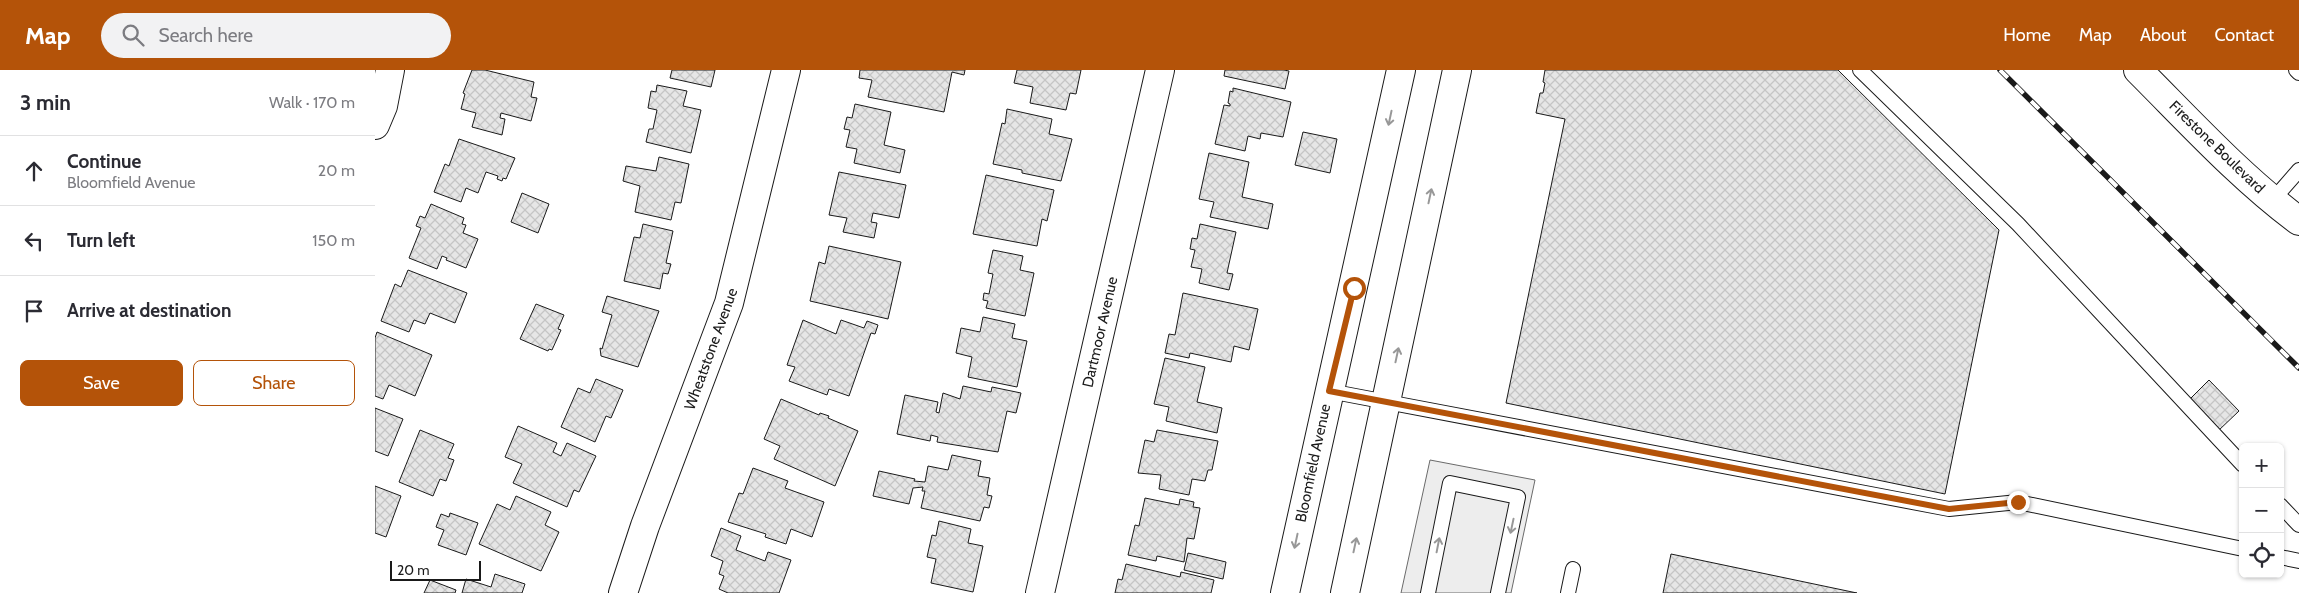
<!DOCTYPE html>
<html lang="en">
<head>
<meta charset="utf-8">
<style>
  :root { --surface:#fff; --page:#f2f2f3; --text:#2b2b33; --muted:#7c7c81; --line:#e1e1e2; --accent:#b45309 }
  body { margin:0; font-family:Cabin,sans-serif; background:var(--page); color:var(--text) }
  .controls { position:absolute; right:15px; bottom:15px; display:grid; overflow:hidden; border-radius:8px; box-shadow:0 1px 4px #0004 }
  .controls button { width:45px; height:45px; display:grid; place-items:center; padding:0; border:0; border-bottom:1px solid var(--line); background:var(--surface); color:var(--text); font:25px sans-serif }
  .scale { position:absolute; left:15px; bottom:12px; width:91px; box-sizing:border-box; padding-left:5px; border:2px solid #1a1a1a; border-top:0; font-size:14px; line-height:18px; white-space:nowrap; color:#1a1a1a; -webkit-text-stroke:4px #fff; paint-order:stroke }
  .stop { position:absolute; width:15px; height:15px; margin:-11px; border:4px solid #b45309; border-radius:50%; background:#fff }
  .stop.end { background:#b45309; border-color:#fff; box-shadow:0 1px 5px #0008 }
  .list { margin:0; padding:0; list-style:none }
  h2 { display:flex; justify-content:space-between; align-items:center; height:65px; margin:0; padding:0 20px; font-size:21px }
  h2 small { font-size:16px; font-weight:400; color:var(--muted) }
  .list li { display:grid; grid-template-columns:32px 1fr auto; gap:15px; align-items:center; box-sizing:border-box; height:70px; padding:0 20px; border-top:1px solid var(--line) }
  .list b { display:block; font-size:19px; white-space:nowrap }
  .list p { margin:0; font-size:16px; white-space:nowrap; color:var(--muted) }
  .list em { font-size:16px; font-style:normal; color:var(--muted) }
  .actions { display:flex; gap:10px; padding:15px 20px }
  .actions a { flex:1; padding:11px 0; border:1px solid var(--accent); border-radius:8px; text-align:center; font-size:18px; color:var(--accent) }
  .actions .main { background:var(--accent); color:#fff }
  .icon { flex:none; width:28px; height:28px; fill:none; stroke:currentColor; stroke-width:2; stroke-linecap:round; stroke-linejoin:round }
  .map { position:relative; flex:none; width:1924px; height:523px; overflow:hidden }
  header { display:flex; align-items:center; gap:30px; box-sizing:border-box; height:70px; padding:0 25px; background:var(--accent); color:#fff }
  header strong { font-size:24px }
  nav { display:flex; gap:28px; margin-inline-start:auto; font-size:18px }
  .search { width:350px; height:45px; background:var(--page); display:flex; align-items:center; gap:12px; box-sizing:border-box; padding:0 18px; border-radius:28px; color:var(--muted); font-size:19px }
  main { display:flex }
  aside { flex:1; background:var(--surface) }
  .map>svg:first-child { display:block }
  .parking { fill:#ededed; stroke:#6a6a6a }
  .building { fill:url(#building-cross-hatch); stroke:#1a1a1a }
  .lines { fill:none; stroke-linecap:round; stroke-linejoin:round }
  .lane-casing { stroke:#1a1a1a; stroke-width:16 }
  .street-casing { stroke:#1a1a1a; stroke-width:30 }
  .secondary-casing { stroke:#1a1a1a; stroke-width:30 }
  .lane { stroke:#fff; stroke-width:14 }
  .street { stroke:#fff; stroke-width:28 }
  .secondary { stroke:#fff; stroke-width:28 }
  .rail-casing { stroke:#1a1a1a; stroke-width:5.5 }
  .rail { stroke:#fff; stroke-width:4; stroke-dasharray:11; stroke-linecap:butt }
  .oneway { stroke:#989898 }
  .route { stroke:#b45309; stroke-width:6 }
  .labels { text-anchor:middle; stroke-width:4; stroke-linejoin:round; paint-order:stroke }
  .street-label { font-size:15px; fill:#1a1a1a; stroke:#fff }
</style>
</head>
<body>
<header>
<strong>Map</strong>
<div class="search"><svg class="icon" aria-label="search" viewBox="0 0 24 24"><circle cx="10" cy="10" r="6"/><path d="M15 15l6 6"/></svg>Search here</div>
<nav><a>Home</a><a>Map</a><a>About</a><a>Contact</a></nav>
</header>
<main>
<aside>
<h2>3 min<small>Walk · 170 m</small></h2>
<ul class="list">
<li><svg class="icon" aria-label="ahead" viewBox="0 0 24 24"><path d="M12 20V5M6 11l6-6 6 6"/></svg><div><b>Continue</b><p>Bloomfield Avenue</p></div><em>20 m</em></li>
<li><svg class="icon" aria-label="left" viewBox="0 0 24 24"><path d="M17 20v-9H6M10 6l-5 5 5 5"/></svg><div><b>Turn left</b></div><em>150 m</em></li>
<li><svg class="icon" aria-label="arrive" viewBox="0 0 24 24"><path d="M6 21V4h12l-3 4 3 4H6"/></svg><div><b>Arrive at destination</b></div></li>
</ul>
<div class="actions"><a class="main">Save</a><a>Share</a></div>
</aside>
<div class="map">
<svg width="1924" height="523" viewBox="0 0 1924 523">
  <defs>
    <pattern id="building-cross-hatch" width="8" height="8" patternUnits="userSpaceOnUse" patternTransform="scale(1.25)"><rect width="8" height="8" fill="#e6e6e6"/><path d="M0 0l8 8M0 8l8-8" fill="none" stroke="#c5c5c5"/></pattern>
  </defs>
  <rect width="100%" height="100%" fill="#fff"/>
  <path class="parking" d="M1055,390L1160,410L1136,523H1026Z"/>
  <g class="building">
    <path d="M97,0H110L159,12L156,27L162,28L156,51L126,43L125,48L130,49L127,65L97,57L101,43L86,39L90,24L88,23Z"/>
    <path d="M297,0H340L336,17L295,8Z"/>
    <path d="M485,0H590L589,5L577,2L569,42L493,27L497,10L484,8Z"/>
    <path d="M642,0H706L701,24L695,23L691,40L655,33L658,17L639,13Z"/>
    <path d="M850,0H909L914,1L910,19L849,6Z"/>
    <path d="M1170,0H1463L1624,160L1570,424L1131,333L1190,49L1161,43L1165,23H1168L1170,13L1168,12Z"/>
    <path d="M282,15L312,21L308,36L326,40L316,83L271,72L274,59H278L282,40L273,38L276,21L281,22Z"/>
    <path d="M858,18L916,32L908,67L886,63L885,69L873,66L870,81L840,74L849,35L855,36V34L853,33L855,21L858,22Z"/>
    <path d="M480,34L516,42L509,75L530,80L525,103L479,93L482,79L471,77L475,60L469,59L472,47L477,48Z"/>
    <path d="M632,39L677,49L674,64L697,69L686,111L647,103V100L618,94L627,53L630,54Z"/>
    <path d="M928,62L962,69L955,103L920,95Z"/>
    <path d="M84,69L140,88L131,109L128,108L127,111L122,109L123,106L111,102L103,123L91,118L86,132L59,122L70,94L74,96Z"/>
    <path d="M834,83L874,92L867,127L898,134L893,159L835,147L839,132L824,129Z"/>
    <path d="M284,87L314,94L306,133L300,132L296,150L260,142L265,116L248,111L251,96L281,101Z"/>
    <path d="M464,102L531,115L524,148L498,143L496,152L502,153L499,168L468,162L472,148L454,145Z"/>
    <path d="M611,105L679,120L672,151L667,149L662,176L598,164Z"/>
    <path d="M147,123L174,134L163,163L136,152Z"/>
    <path d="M56,134L89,148L87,154L91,155L88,163L103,169L91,198L71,190L72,188L67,186L62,199L34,188L46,158L41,156L45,146L50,148Z"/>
    <path d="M268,154L298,161L291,193L296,194L293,204L288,203L285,219L249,211L259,167L265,168Z"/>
    <path d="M825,154L861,162L852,203L858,204L854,220L824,213L827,199L816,197L820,180L815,179L817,168L822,169Z"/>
    <path d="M454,176L526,192L513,249L435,231L444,192L450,194Z"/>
    <path d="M618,180L648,186L645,200L659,203L650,246L611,238L613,231L608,230L609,223L614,224L618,204L613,203Z"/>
    <path d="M33,200L92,223L80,253L55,243L50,254L39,250L34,262L6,251L20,214L26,217Z"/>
    <path d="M808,223L883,239L874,280L859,276L856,292L815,283L814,288L790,283L794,264L800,265Z"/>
    <path d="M232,226L284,241L263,297L226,286L225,278L227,279L237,245L227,242Z"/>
    <path d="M161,234L189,245L183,259L186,260L177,280L174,279L173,281L145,269Z"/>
    <path d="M608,247L640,254L637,268L652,271L642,317L593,307L597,287L581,283L586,258L605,262Z"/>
    <path d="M428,250L461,264L466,250L489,258L492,251L503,255L500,264L496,263L474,326L454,319L452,325L414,311L420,297L412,295Z"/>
    <path d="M2,262L57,285L40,326L14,315L8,329L0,326V268Z"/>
    <path d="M790,288L830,297L822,332L847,338L842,363L791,351L794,337L779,334Z"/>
    <path d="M221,309L248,320L236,348L231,346L220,372L186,357L203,318L215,323Z"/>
    <path d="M1834,310L1864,341L1843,361L1813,331Z"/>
    <path d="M588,316L616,322L617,317L646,323L641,343L632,341L623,382L562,372L563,367L556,365L555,371L522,364L530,325L563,332L561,342L564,343L568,323L585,329Z"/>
    <path d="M406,329L444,345L445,343L454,346L453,348L483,361L460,416L399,389L405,376L389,369Z"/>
    <path d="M0,338L28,349L13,386L0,381Z"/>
    <path d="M143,356L182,373L178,382L186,386L192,373L221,386L204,422L199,420L192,437L138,413L147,394L130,387Z"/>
    <path d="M45,360L79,374L73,388L79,390L71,411L65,409L58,426L24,412Z"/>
    <path d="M782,360L843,371L837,400H833L830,411L817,409L814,425L784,419L786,405L763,403L770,370L779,372Z"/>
    <path d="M577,385L606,391L603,406L615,408L612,425L617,426L614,438L609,437L605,451L546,438L550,421H547L548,417L538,418L534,434L498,426L504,401L540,409L539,411L550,412L553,396L573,400Z"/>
    <path d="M378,398L413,411L410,418L449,432L437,467L416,459L411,474L390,467L391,464L353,452L364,423L368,424Z"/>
    <path d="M0,416L26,426L11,467L0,463Z"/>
    <path d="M141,426L176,442L170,455L184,462L166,501L104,474L122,434L135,440Z"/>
    <path d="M770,428L804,435L805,429L819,432L818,437L825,438L819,469L812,468L809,492L782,486L781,491L753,485L760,455L764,456Z"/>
    <path d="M75,443L103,453L91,485L63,475L69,460L61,457L66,444L74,447Z"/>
    <path d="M564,451L596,459L593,473L608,476L598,522L556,513L561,489L552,487L557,465L561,466Z"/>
    <path d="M346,458L366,466L361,480L390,491L393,482L416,490L404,523H353L344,519L349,506L344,504L348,491L336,486Z"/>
    <path d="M813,483L851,492L848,509L809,500Z"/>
    <path d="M1296,484L1482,523H1288Z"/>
    <path d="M751,494L805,507L806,502L839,510L836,523H740L743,509L747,510Z"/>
    <path d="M120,504L150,514L147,523H87L91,509L116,517Z"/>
    <path d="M55,510L81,520L80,523H49Z"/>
  </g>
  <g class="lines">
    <g class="lane-casing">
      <g id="lane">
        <path d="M1485,0L1643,154L1868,395"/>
        <path d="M1921,0L1924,3"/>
        <path d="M1897,131L1924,100"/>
        <path d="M954,321L1574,439L1643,432L1868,479"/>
        <path d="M1905,435L1924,455"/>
        <path d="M1905,487L1924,491"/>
        <path d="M1053,523L1075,413L1143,427L1123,523"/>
        <path d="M1193,523L1198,499"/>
      </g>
    </g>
    <g class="street-casing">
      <g id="street">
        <path d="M0,55L8,36L15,0"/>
        <path d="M248,523L270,456L354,233L411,0"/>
        <path d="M665,523L785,0"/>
      </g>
    </g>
    <g class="secondary-casing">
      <g id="secondary">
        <path d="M1763,0C1815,52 1865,107 1924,151"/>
        <path d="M910,523L1026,0"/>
        <path d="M970,523L1082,0"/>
      </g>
    </g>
    <use href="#lane" class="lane"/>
    <use href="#street" class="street"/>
    <use href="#secondary" class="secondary"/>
    <g class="rail-casing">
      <path id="rail" d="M1625,0L1924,298"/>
    </g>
    <use href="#rail" class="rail"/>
  </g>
  <defs><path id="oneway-shaft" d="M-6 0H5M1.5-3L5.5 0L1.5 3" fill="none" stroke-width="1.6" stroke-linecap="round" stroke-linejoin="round" transform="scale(1.25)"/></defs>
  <g class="oneway">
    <use href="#oneway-shaft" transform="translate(1015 48) rotate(102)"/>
    <use href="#oneway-shaft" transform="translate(1055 126) rotate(-78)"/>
    <use href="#oneway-shaft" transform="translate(1022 285) rotate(-78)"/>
    <use href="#oneway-shaft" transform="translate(1137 456) rotate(102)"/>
    <use href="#oneway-shaft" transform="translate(921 471) rotate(102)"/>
    <use href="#oneway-shaft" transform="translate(980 475) rotate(-78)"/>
    <use href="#oneway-shaft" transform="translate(1063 475) rotate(-79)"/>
  </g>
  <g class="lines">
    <path class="route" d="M979,218L954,321L1574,439L1643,432"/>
  </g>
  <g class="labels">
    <g class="street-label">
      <text transform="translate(1842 77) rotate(44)" y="5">Firestone Boulevard</text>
      <text transform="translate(725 262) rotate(-77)" y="5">Dartmoor Avenue</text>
      <text transform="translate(336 279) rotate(-70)" y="5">Wheatstone Avenue</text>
      <text transform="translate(938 393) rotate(-78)" y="5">Bloomfield Avenue</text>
    </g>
  </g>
</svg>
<div class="controls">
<button>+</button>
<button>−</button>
<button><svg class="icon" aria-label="locate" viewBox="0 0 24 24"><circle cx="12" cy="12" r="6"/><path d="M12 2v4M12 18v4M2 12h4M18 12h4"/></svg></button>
</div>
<div class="scale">20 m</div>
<div class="stop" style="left:979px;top:218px"></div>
<div class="stop end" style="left:1643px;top:432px"></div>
</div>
</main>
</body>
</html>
